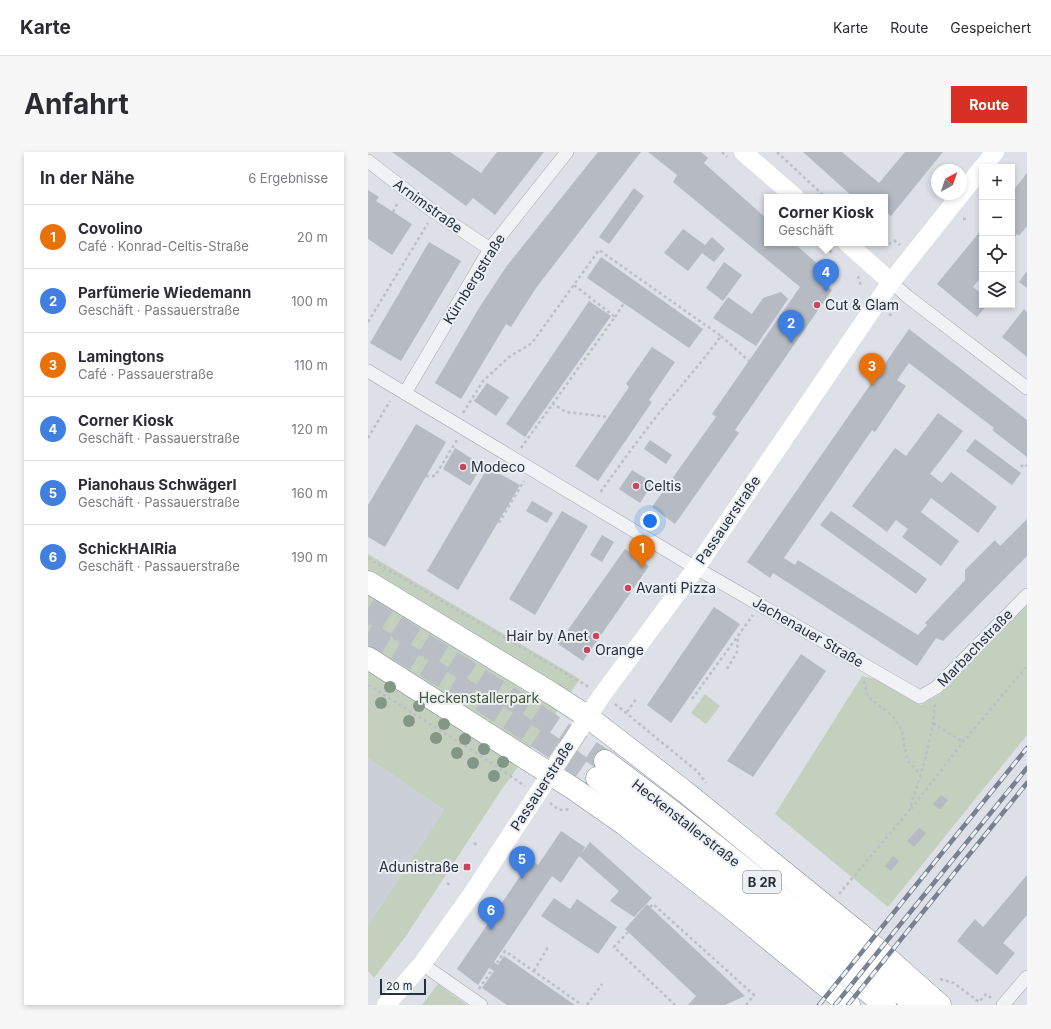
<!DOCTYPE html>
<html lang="de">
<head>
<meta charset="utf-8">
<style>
  :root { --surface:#fff; --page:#f7f7f7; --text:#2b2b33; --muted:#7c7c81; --line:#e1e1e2; --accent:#d93025 }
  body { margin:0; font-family:Inter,sans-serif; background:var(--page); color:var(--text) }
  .controls { position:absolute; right:12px; top:12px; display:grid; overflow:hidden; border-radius:0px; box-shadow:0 2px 6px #0003 }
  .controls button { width:36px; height:36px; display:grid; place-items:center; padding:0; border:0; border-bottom:1px solid var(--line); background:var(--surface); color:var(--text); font:20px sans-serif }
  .compass { position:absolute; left:563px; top:12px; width:36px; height:36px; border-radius:50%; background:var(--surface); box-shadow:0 2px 6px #0003; rotate:40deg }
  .scale { position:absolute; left:12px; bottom:10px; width:46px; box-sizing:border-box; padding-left:4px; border:2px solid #272f3d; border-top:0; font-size:11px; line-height:14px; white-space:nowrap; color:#272f3d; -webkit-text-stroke:3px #ecf0f4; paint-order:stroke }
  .you { position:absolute; left:282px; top:369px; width:14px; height:14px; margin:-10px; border:3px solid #fff; border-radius:50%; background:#1a73e8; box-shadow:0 0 0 6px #1a73e833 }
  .badge { display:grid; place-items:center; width:26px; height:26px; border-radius:50%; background:var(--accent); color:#fff; font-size:13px; font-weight:700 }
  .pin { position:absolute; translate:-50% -33px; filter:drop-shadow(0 1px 2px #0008) }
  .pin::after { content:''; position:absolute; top:21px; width:14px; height:12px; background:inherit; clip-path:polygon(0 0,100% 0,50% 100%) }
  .popup { position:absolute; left:396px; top:42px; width:124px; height:52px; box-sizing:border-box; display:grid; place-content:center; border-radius:0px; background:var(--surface); filter:drop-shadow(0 1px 3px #0005); font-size:13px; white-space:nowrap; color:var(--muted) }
  .popup b { font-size:15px; color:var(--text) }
  .popup::after { content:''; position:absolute; left:50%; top:100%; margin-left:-8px; border:8px solid transparent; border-top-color:var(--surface) }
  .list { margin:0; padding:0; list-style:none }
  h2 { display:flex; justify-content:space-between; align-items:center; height:52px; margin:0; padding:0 16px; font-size:17px }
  h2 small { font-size:13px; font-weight:400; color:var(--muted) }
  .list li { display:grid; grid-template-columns:26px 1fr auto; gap:12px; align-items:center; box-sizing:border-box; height:64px; padding:0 16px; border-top:1px solid var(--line) }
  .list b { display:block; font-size:15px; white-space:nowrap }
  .list p { margin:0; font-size:13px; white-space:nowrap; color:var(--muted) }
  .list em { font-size:13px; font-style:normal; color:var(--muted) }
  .icon { flex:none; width:22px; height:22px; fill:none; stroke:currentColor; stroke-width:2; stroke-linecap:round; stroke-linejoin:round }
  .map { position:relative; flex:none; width:659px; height:853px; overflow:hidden; border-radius:0px }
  header { display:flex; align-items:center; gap:24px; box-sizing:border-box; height:56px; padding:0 20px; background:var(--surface); border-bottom:1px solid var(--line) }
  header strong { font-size:19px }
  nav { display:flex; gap:22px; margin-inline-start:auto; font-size:14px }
  .intro { display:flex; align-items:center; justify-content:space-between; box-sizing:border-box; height:96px; padding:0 24px }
  h1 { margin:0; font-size:28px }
  .button { padding:10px 18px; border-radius:0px; background:var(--accent); color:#fff; font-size:14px; font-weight:700 }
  main { display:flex; gap:24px; padding:0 24px }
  aside { flex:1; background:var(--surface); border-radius:0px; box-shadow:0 2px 6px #0003 }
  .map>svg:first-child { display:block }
  .built { fill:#cbd0d8 }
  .green { fill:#c3d0be }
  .building { fill:#b5bac3 }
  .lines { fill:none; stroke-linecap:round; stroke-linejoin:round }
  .highway-tunnel { stroke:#b9bdc5; stroke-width:22; stroke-dasharray:22 11; stroke-linecap:butt }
  .street-casing { stroke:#a3a8b1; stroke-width:14 }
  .highway-casing { stroke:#858f9d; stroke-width:23 }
  .path { stroke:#bcbfc5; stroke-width:2.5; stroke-dasharray:3 3; stroke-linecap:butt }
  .street { stroke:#f0f2f5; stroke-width:13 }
  .secondary { stroke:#fff; stroke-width:18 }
  .highway { stroke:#fff; stroke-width:22 }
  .rail-casing { stroke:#778190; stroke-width:4.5 }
  .rail { stroke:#ecf0f4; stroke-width:3; stroke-dasharray:9; stroke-linecap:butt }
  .tree { fill:#849685 }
  .poi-dot { fill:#ca445b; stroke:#ecf0f4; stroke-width:1.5 }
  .labels { text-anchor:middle; stroke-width:4; stroke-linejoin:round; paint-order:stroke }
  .shield { fill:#ecf0f4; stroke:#626974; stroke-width:1 }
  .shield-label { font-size:13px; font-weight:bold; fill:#272f3d }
  .street-label { font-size:14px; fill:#272f3d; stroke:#ecf0f4 }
  .poi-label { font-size:14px; fill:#272f3d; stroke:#ecf0f4; text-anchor:start }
  .park-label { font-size:14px; fill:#3c5835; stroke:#ecf0f4 }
</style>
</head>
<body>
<header>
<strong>Karte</strong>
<nav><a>Karte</a><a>Route</a><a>Gespeichert</a></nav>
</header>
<div class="intro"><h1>Anfahrt</h1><a class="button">Route</a></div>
<main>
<aside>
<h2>In der Nähe<small>6 Ergebnisse</small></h2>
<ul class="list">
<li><span class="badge" style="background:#e8710a">1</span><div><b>Covolino</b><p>Café · Konrad-Celtis-Straße</p></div><em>20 m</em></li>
<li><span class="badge" style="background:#3f7fe0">2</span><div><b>Parfümerie Wiedemann</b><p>Geschäft · Passauerstraße</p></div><em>100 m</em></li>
<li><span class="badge" style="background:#e8710a">3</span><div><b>Lamingtons</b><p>Café · Passauerstraße</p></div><em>110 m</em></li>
<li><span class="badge" style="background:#3f7fe0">4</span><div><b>Corner Kiosk</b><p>Geschäft · Passauerstraße</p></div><em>120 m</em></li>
<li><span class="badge" style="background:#3f7fe0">5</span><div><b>Pianohaus Schwägerl</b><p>Geschäft · Passauerstraße</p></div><em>160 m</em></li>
<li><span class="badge" style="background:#3f7fe0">6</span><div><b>SchickHAIRia</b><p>Geschäft · Passauerstraße</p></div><em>190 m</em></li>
</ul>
</aside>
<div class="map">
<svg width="659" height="853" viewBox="0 0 659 853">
  <rect width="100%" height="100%" fill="#dde1e7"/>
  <path class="built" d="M0,606L76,658L0,773Z"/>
  <g class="green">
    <path d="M0,402L212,527L132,640L38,784L6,826L0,819V773L76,658L0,606Z"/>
    <path d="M659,453V583L520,755L407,662L494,524L508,527L553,553L572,542Z"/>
    <path d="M337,542L352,554L338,572L323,561Z"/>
    <path d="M70,832L99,853H54Z"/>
  </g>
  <g class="building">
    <path d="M24,0H82L113,21L129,0H176L127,63L105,46L98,54Z"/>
    <path d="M230,0H273L168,136L143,175L138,172L93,247L67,231L111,156L138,115Z"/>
    <path d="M280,0H333L340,6L336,11L399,67V91H426L454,116L448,124L464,138L367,278L371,281L307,372L284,355L348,265L344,262L432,135L305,30L309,23Z"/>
    <path d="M435,0H474L511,31L537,0H575L523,64L517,59V45H485Z"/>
    <path d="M659,21V74L651,84L649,82L644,88V40Z"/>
    <path d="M266,36L276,44L241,92L231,85Z"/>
    <path d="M0,38L11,45L8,49L44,72L24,103L0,87Z"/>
    <path d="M315,77L337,93L344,85L357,97L346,110L334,101L320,119L296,101Z"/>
    <path d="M614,77V124L605,135L614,142V153H619L609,165L569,132Z"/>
    <path d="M61,90L93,109L33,209L2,191Z"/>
    <path d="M233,105L335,177L321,196L219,126Z"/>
    <path d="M356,110L374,123L355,149L338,136Z"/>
    <path d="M659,119V136L651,130Z"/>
    <path d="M413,140L420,147L388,194L345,166L360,145L384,162L395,146Z"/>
    <path d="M221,149L243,164L157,285L138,272Z"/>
    <path d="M656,157L659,160V205L634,185Z"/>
    <path d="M541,177L659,268V305L624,278L626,276L541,211L529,228L538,234L507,280L504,278L416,406L427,413L430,408L550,483L559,473L557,471L597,428V418L627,388L632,394L659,367V404L575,489L568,486L549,514L405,421L402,426L379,410Z"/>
    <path d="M284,195L307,210L281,248L284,250L230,329L207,314L261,235L258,232Z"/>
    <path d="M119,231L141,245L128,264L106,249Z"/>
    <path d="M570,261L595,279L562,322L574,331L583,320L629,355L610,381L563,346L553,360L591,389L573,414L534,385L540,377L528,368L519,380L484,354L527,296L538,304Z"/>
    <path d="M48,272L78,290L17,395L0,385V353Z"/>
    <path d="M607,287L653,321L644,333L598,299Z"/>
    <path d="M282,288L304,303L298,312L276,297Z"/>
    <path d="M87,296L114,313L102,334L75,317Z"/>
    <path d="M120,315L152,333L90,438L59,419Z"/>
    <path d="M264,318L285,331L272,351L251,337Z"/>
    <path d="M164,349L185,361L179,371L158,359Z"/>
    <path d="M194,359L220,374L167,463L141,447Z"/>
    <path d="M463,359L559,427L548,442L452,373Z"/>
    <path d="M234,383L246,390L234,410L222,403Z"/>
    <path d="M257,397L281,414L215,509L190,492Z"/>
    <path d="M346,455L372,472L303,571L279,553Z"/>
    <path d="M433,502L458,519L385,625L359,609Z"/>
    <path d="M573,643L580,648L572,658L565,652Z"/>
    <path d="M551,676L558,681L546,695L539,689Z"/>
    <path d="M193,679L217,695L214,701L222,690L284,746L266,765L242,749L251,739L211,704L193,731L184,724L126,810L130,813L136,804L207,853H139L114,836L126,819L121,816L110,833L89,817L163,708L170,713Z"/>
    <path d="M525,704L531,709L523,719L517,714Z"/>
    <path d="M659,723V763L635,791L647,801L629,823L589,789L607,767L615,775Z"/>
    <path d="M186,746L202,757L209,747L249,775L230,802L173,764Z"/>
    <path d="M279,752L282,755L377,844L357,853H320L328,844L257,777Z"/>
  </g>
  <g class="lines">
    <g class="highway-tunnel">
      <path d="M0,457L163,559L237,609"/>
      <path d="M0,481C79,525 155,574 229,626"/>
    </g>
    <g class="street-casing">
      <g id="street">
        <path d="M0,9L62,57L122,97"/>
        <path d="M523,130L540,145L659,236"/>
        <path d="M0,219L328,416L552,545L569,535L659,443"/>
        <path d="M37,241L122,97L199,0"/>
        <path d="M54,812L113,853"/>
        <path d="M635,853L659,825"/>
      </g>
    </g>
    <g class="highway-casing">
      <g id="highway">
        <path d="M0,430L183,541L220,565L316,639L492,782L572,853"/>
        <path d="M0,506L206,637L256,672L367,759L481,853"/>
        <path d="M237,609L305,660L548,853"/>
        <path d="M229,626L307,686L517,853"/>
      </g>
    </g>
    <g class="path">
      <path d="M354,0L359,5"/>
      <path d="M409,0L457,45"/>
      <path d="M25,60L30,50"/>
      <path d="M595,67H599"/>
      <path d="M526,88L532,93"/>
      <path d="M452,91L466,102"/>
      <path d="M510,91L517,93L523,91"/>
      <path d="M490,124L493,134"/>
      <path d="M521,162L526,165"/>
      <path d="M247,165L256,151"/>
      <path d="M0,170L60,71"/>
      <path d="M353,184L381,209"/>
      <path d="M184,251L198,260L241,265"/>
      <path d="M95,261L115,229L141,205L164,191L231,98L353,184C338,205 321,224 305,244C279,275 255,309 231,342"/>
      <path d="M0,286L22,249"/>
      <path d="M153,296L247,165L206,133"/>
      <path d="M653,315L656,312L659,314"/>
      <path d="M58,324H67L89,288"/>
      <path d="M131,371L156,329"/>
      <path d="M0,406L221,535"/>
      <path d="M0,471L180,580"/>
      <path d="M359,517L369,500L370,484"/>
      <path d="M496,529L500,545L525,564L534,579L539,608L552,622"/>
      <path d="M0,533L110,602L157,634"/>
      <path d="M324,547L385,463"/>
      <path d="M247,552L330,620L338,631"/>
      <path d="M259,560L269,546"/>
      <path d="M565,571L595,590"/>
      <path d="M182,651L191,658L203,657"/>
      <path d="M543,657L595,590L659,514"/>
      <path d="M106,691L109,693"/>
      <path d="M79,731L82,733"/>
      <path d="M471,742L541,659L557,608L565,571L567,552"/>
      <path d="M282,755L285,752L386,843L378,853"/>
      <path d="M260,780L246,795L307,853"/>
      <path d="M129,811L137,799L214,853"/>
      <path d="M166,819L180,795"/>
      <path d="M572,827L586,831L611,850L618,842L623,846"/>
      <path d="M111,837L124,818"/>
      <path d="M219,853L234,832"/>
    </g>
    <use href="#street" class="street"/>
    <g class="secondary">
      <path d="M375,0L427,45"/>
      <path d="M615,15L627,0"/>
      <path d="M593,42L614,16"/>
      <path d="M479,91L523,130"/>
      <path d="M18,853L54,812L104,742L234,543L328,416L523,130L593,42"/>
    </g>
    <use href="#highway" class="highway"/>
    <g class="rail-casing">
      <g id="rail">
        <path d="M451,853L659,596"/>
        <path d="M467,853L659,616"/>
        <path d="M480,853L659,631"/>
      </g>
    </g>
    <use href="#rail" class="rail"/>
  </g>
  <g class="tree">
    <circle cx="22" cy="535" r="6"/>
    <circle cx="13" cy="551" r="6"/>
    <circle cx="51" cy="554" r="6"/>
    <circle cx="41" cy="569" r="6"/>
    <circle cx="76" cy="572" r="6"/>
    <circle cx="68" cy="586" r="6"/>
    <circle cx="97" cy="587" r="6"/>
    <circle cx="116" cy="597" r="6"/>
    <circle cx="89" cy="601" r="6"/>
    <circle cx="135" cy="610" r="6"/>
    <circle cx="105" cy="611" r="6"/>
    <circle cx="126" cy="624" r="6"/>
  </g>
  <g class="poi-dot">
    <circle cx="449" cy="153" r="4"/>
    <circle cx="95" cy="315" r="4"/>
    <circle cx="268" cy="334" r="4"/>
    <circle cx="260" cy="436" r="4"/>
    <circle cx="228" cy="484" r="4"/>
    <circle cx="219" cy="498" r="4"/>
    <rect x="95" y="711" width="8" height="8" rx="2"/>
  </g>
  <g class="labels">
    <rect class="shield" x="375" y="719" width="38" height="22" rx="3"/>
    <g class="shield-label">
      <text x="394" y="735">B 2R</text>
    </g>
    <g class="street-label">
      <text transform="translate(60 54) rotate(36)" y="5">Arnimstraße</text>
      <text transform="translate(106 127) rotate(-58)" y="5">Kürnbergstraße</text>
      <text transform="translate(360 368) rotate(-56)" y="5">Passauerstraße</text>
      <text transform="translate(440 480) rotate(30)" y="5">Jachenauer Straße</text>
      <text transform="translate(607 496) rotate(-46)" y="5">Marbachstraße</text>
      <text transform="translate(174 634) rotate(-57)" y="5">Passauerstraße</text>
      <text transform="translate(318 671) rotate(38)" y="5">Heckenstallerstraße</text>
    </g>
    <g class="poi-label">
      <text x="457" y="158">Cut &amp; Glam</text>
      <text x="103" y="320">Modeco</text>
      <text x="276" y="339">Celtis</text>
      <text x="268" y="441">Avanti Pizza</text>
      <text x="220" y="489" text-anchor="end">Hair by Anet</text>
      <text x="227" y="503">Orange</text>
      <text x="91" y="720" text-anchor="end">Adunistraße</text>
    </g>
    <g class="park-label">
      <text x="111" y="551">Heckenstallerpark</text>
    </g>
  </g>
</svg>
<div class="controls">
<button>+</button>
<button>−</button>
<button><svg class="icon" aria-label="locate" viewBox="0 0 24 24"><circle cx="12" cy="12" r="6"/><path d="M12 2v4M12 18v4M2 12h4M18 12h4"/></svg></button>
<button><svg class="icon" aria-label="layers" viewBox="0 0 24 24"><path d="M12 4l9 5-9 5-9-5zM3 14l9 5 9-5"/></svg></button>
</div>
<svg class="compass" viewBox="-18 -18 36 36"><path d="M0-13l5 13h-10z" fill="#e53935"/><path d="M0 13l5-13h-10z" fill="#7c7c81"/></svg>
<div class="scale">20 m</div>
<div class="you"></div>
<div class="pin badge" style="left:274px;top:416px;background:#e8710a">1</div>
<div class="pin badge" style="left:423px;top:191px;background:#3f7fe0">2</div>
<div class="pin badge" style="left:504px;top:234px;background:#e8710a">3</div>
<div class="pin badge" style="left:458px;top:140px;background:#3f7fe0">4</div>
<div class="popup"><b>Corner Kiosk</b>Geschäft</div>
<div class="pin badge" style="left:154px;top:727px;background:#3f7fe0">5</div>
<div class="pin badge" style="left:123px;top:778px;background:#3f7fe0">6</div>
</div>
</main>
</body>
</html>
